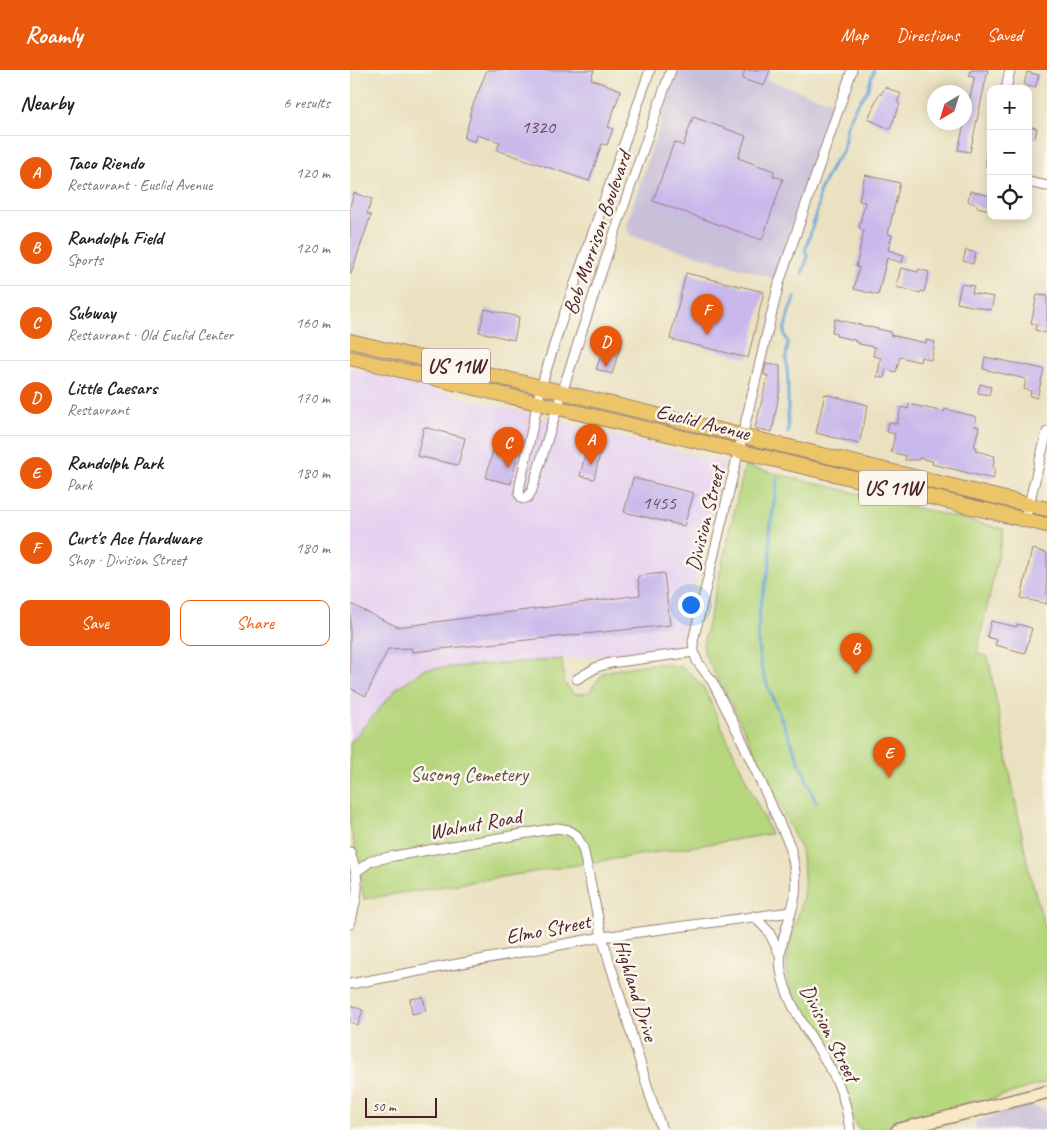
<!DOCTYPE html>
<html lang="en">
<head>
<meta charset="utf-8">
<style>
  :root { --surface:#fff; --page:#f2f2f2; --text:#222; --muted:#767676; --line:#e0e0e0; --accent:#ea580c }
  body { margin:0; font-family:Caveat,sans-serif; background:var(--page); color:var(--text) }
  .controls { position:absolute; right:15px; top:15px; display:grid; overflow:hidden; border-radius:10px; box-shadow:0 2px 12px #0003 }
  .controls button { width:45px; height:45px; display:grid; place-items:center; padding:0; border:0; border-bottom:1px solid var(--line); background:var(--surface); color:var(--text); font:25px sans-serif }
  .compass { position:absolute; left:577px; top:15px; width:45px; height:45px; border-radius:50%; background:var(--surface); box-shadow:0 2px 12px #0003; rotate:218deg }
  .scale { position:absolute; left:15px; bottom:12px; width:72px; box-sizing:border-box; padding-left:5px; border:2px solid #4a1f2b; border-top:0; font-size:14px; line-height:18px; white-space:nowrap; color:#4a1f2b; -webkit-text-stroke:4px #fbf7ec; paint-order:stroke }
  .you { position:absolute; left:340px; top:534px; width:18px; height:18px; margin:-12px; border:4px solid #fff; border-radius:50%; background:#1a73e8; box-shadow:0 0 0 8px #1a73e833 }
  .badge { display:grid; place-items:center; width:32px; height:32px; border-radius:50%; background:var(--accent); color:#fff; font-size:16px; font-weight:700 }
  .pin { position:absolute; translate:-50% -41px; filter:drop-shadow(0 1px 2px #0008) }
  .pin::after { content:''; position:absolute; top:26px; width:18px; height:15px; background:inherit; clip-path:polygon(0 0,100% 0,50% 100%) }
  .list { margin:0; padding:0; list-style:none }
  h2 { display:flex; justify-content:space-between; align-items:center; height:65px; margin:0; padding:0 20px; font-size:21px }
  h2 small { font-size:16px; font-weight:400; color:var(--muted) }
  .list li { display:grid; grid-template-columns:32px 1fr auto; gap:15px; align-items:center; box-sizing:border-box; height:75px; padding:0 20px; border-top:1px solid var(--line) }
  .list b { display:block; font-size:19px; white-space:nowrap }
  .list p { margin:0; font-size:16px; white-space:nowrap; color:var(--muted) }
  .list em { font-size:16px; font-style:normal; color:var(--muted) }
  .actions { display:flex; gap:10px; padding:15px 20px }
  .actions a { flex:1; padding:11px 0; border:1px solid var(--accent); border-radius:10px; text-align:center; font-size:18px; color:var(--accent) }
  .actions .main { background:var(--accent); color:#fff }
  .icon { flex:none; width:28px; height:28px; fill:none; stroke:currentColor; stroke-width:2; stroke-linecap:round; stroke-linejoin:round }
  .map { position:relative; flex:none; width:697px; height:1060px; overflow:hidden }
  header { display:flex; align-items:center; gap:30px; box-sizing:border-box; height:70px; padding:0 25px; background:var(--accent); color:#fff }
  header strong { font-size:24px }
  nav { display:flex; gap:28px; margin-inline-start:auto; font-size:18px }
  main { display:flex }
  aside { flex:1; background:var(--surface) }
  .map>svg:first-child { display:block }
  .built { fill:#e6d2f0 }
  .industrial { fill:#c8bfd8 }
  .green { fill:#b6d67d; stroke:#807a54 }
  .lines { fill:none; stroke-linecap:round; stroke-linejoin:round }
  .stream { stroke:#66a2d7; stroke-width:3 }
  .building { fill:#c8b8eb }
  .street-casing { stroke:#9a8076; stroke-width:11 }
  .secondary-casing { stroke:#9a8076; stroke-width:15 }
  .primary-casing { stroke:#9a8076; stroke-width:16 }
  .street { stroke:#fff; stroke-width:9 }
  .secondary { stroke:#f8e8c3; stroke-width:12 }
  .primary { stroke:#edc569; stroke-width:14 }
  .labels { text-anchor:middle; stroke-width:5; stroke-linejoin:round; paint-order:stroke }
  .number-label { font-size:19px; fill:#6a455b }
  .shield { fill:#fbf7ec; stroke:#7f6065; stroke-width:1 }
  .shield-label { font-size:20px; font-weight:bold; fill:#4a1f2b }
  .street-label { font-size:21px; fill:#4a1f2b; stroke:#fbf7ec }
  .park-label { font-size:21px; fill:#654d40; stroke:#fbf7ec }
</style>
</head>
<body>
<header>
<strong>Roamly</strong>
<nav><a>Map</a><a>Directions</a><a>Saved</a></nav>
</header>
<main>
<aside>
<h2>Nearby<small>6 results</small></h2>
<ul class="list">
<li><span class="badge">A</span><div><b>Taco Riendo</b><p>Restaurant · Euclid Avenue</p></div><em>120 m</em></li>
<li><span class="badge">B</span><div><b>Randolph Field</b><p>Sports</p></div><em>120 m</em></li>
<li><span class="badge">C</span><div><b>Subway</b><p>Restaurant · Old Euclid Center</p></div><em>160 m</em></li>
<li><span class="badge">D</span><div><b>Little Caesars</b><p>Restaurant</p></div><em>170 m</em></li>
<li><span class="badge">E</span><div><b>Randolph Park</b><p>Park</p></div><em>180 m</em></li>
<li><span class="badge">F</span><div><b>Curt's Ace Hardware</b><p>Shop · Division Street</p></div><em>180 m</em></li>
</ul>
<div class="actions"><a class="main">Save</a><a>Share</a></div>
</aside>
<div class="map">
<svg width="697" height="1060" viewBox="0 0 697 1060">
  <rect width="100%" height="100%" fill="#fbf7ec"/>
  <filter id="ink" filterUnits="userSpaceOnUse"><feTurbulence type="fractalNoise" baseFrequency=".02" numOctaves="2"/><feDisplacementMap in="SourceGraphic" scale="10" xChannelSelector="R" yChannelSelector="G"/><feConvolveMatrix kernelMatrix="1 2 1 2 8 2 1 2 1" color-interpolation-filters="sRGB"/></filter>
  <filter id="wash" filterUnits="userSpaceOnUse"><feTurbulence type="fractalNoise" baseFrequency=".0096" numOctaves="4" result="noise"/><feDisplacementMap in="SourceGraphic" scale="20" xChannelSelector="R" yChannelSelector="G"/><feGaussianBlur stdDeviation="1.12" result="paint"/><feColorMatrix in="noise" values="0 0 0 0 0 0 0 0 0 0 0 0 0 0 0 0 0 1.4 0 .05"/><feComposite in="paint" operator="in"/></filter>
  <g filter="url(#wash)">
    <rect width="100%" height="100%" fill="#eae1c0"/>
    <path class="built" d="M0,298L374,393L329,576L317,582L75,599L47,618L0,673Z"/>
    <g class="industrial">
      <path d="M328,0H387L482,32L424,208L281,166L277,160V153Z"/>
      <path d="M676,1035L693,1039L697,1042V1060H626L625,1052Z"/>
    </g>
    <g class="green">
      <path d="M395,396L654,459L627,583L638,587L678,797L697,865V1012L606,1040L527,1060H509C499,1044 497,1023 490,1006C474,970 438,938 437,896C436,870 449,851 453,826C456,811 453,795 451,780L383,637L355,585L353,575Z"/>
      <path d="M212,589L214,612L223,623L229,624L238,623L254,602C277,598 304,590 327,596C338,599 346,610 354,618L421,764L14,829L7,786L0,758V673L47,618L75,599Z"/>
    </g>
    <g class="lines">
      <g class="stream">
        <path d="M452,204L458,186L455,181L468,138L469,123L483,94L493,81L497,56L506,36L517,21L524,0"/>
        <path d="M438,363V310L436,287L438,273L434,262L439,241L445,227"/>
        <path d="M428,407L420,459V493L409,542L408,575L411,596L418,617L466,732"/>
      </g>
    </g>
    <g id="blocks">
      <g class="building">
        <path d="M137,0H244L241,9L271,20L258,57L263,59L257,75L252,74L239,111L147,80L150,72L127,65L125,72L114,68L121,45H119Z"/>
        <path d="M395,0H420L414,16L392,9Z"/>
        <path d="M621,0H638L620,82L608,80L624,10V7L619,6Z"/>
        <path d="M677,2L689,5L685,18L674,15Z"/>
        <path d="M535,17L551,24L547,32L550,34L540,59L518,49L529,24L531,25Z"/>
        <path d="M343,47L396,66L388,88L424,101L423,106L433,109L412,170L303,131L324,72L333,76Z"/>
        <path d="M678,56L687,58L685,68L678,66Z"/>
        <path d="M515,105L550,113L538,164L542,165L538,180L554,185L552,193L537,188L528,225L504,219L509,197H506L514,160L509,158L515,132L509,131Z"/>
        <path d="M620,121L641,126V140L627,137V135L618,131Z"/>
        <path d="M4,123L22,129L17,144L21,145L1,204H0V136Z"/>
        <path d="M616,180L626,183L623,194L613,191Z"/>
        <path d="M551,198L568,202L569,199L579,202L574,222L571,221L570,223L546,217Z"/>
        <path d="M336,203L414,222L398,288L320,269Z"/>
        <path d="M611,214L624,216L622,223L644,227L641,240L607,233Z"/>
        <path d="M687,225L697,226V263L685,260L686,254L681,253Z"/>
        <path d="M135,239L169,247L164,270L129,262Z"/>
        <path d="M485,249L541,262L540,265L576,273V270L585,272L581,290L571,287L570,292L550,287L546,302L536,299L534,308L527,307L531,288L523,286L525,277L509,274L510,273L505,272V270L486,266V263L482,262Z"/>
        <path d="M261,267L272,271L262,304L246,299L253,280H254L258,270L260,271Z"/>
        <path d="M635,287L694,299L687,328L680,326L681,321L674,319L676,309L633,299Z"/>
        <path d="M416,293L430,295V318L422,362L405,358L418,306L414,305Z"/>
        <path d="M630,314L641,317L639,325L628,323Z"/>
        <path d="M475,324L518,335L509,374L466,363Z"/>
        <path d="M559,334L594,342L595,339L624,346L626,348L624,356L629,357L624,377H627L626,381L645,386L643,397L645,399L643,409L582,394L583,391L569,388L568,390H555L556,386L541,382L545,364L537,362L539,352L547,354L551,337L558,339Z"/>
        <path d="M74,357L115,368L108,395L67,386Z"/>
        <path d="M237,377L251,380L244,409L230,406Z"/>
        <path d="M143,379L168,384L161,414L136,408Z"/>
        <path d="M283,408L344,423L334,456L274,442Z"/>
        <path d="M682,479L697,483V534L671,528Z"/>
        <path d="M314,503L320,555L62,582L61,578L38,579L16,626L0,618V534L48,557L290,525L288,506Z"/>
        <path d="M641,551L667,557V554L682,558L675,583L645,575L647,570L637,567Z"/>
        <path d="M73,927L76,941L62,944L60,929Z"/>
        <path d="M0,935L13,940L8,955L0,952Z"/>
      </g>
    </g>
  </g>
  <g filter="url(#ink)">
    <use href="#blocks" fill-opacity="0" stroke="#9a8076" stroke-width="1"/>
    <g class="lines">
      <g class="street-casing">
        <g id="street">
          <path d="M300,0L210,256L191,317L170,415L169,424L173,429L178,427L182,420C224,279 272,139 321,0"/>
          <path d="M656,19L660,0"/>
          <path d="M641,84V94"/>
          <path d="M678,112L697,116"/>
          <path d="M675,450L697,362"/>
          <path d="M227,609L247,597L260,593L344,582"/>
          <path d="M0,782C11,813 8,823 0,854"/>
          <path d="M7,801L21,791L44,786L207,758L218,760L226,765L233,778L252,867L300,1025L312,1060"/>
          <path d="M404,846L419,862L430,885"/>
          <path d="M0,914L252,867L441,842"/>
          <path d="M500,1060C498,1045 495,1030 489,1016C472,977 438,943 431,900C427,874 441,851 445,825C447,808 444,793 440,776L389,664L362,611L347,591L344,582L343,571L429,213L502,0"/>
        </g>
      </g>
      <g class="secondary-casing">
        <path id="secondary" d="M548,1060L697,1022"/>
      </g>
      <g class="primary-casing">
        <g id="primary">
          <path d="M0,271L697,439"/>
          <path d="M0,288L697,455"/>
        </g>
      </g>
      <use href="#street" class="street"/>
      <use href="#secondary" class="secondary"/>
      <use href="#primary" class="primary"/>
    </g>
  </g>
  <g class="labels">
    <g class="number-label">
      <text x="188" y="63">1320</text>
      <text x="309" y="439">1455</text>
    </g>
    <g class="shield">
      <rect x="72" y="278.5" width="68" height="35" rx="4"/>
      <rect x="509" y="400.5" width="68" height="35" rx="4"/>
    </g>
    <g class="shield-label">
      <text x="106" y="303">US 11W</text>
      <text x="543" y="425">US 11W</text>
    </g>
    <g class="street-label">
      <text transform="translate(247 163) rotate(-71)" y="7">Bob Morrison Boulevard</text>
      <text transform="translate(353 352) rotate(14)" y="7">Euclid Avenue</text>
      <text transform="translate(355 449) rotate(-76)" y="7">Division Street</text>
      <text transform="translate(125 754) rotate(-10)" y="7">Walnut Road</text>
      <text transform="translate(198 859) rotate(-11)" y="7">Elmo Street</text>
      <text transform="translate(286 920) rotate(73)" y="7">Highland Drive</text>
      <text transform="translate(480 963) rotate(63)" y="7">Division Street</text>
    </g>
    <g class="park-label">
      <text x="119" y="711">Susong Cemetery</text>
    </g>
  </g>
</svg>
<div class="controls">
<button>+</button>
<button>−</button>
<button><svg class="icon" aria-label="locate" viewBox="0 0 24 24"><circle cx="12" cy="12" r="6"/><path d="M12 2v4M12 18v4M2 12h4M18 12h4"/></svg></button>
</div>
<svg class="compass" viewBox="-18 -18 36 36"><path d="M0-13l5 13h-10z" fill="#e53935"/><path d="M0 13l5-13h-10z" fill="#767676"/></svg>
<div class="scale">50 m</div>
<div class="you"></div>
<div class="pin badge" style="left:241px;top:395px">A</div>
<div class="pin badge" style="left:506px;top:604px">B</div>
<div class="pin badge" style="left:158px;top:398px">C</div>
<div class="pin badge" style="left:256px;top:297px">D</div>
<div class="pin badge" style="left:539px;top:708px">E</div>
<div class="pin badge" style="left:357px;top:265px">F</div>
</div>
</main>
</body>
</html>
